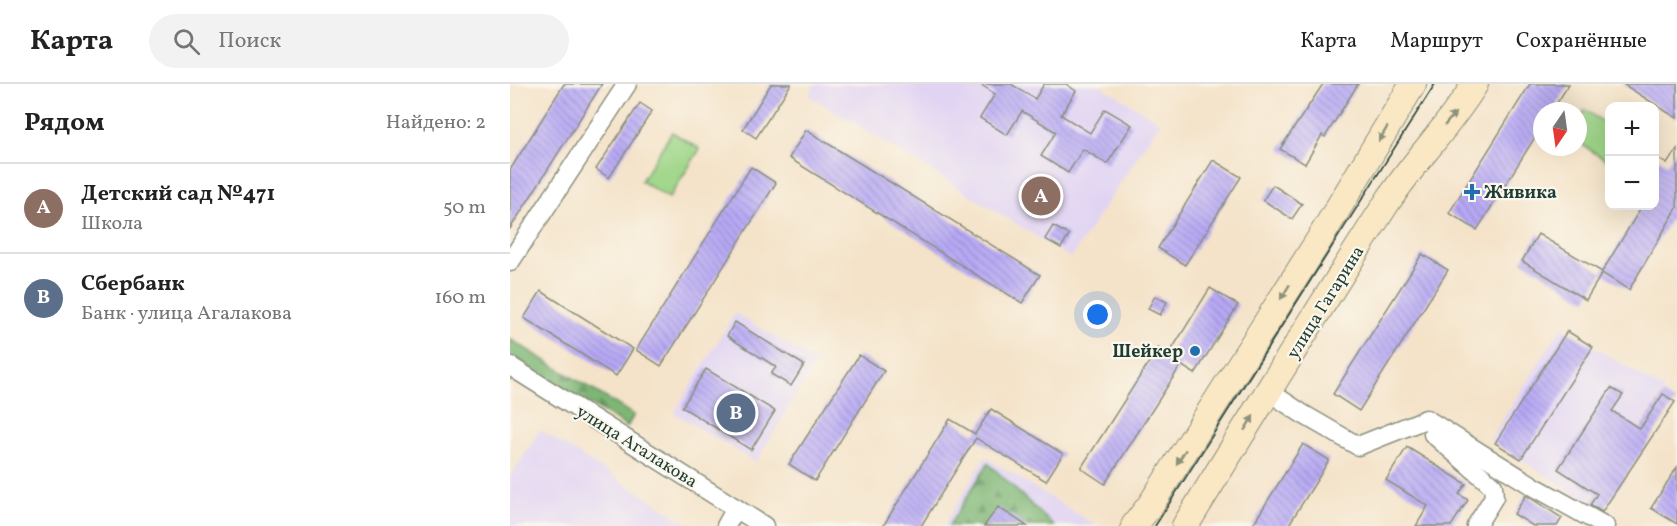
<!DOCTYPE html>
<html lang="ru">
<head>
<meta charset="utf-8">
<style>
  :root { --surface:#fff; --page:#f2f2f2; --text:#222; --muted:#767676; --line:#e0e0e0; --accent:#db2777 }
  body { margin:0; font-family:Vollkorn,serif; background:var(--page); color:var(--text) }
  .controls { position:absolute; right:18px; top:18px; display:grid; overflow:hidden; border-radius:12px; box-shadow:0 6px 24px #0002 }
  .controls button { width:54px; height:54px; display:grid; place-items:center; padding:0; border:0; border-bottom:2px solid var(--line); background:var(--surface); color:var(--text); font:30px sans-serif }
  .compass { position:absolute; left:1023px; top:18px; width:54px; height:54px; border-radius:50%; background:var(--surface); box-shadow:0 6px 24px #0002; rotate:193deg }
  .you { position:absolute; left:588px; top:231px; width:21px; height:21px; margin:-15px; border:4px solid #fff; border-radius:50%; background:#1a73e8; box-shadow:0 0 0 9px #1a73e833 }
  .badge { display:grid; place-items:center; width:39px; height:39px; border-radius:50%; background:var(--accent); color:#fff; font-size:20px; font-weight:700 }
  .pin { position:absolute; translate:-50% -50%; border:3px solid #fff; box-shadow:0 2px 6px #0006 }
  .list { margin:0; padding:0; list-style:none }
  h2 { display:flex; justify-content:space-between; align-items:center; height:78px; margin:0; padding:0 24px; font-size:26px }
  h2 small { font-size:20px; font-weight:400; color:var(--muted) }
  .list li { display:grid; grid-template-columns:39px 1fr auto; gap:18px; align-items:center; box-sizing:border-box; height:90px; padding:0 24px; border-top:2px solid var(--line) }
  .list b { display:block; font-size:22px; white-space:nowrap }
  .list p { margin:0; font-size:20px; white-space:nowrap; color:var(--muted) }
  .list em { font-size:20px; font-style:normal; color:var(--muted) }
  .icon { flex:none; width:33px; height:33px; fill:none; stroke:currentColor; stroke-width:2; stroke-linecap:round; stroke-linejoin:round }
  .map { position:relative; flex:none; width:1167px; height:442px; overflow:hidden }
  header { display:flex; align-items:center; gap:36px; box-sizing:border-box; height:84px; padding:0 30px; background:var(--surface); border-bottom:2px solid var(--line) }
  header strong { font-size:28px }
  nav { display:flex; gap:33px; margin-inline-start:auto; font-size:21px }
  .search { width:420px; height:54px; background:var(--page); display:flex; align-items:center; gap:15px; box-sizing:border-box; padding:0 21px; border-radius:33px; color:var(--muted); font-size:22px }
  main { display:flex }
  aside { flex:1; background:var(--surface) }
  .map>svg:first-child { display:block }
  .built { fill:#e1d4f3 }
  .green { fill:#9ed587; stroke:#5e895e; stroke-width:1.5 }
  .forest { fill:url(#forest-firs); stroke:#4e7a54; stroke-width:1.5 }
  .building { fill:url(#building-back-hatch) }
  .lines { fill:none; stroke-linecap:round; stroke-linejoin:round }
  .minor-casing { stroke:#8a907e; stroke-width:21 }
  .secondary-casing { stroke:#8a907e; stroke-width:28 }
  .minor { stroke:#fff; stroke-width:18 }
  .secondary { stroke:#fae7c3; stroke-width:26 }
  .tram { stroke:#1f3d34; stroke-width:1.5 }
  .oneway { fill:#8c927c }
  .poi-dot { fill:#1f6fb2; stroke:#fbf7ec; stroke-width:2 }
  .labels { text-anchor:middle; stroke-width:4.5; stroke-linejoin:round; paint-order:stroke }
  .poi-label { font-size:18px; font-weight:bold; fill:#1f3d34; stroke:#fbf7ec; text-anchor:start }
  .street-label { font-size:18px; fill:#1f3d34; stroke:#fbf7ec }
</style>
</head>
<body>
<header>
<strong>Карта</strong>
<div class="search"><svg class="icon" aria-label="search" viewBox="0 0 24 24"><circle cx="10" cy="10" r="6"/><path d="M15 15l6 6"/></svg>Поиск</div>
<nav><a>Карта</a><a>Маршрут</a><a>Сохранённые</a></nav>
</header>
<main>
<aside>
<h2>Рядом<small>Найдено: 2</small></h2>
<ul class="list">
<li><span class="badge" style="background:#8d6e63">A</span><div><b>Детский сад №471</b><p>Школа</p></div><em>50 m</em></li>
<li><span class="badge" style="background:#5c6f8a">B</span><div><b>Сбербанк</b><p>Банк · улица Агалакова</p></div><em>160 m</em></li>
</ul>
</aside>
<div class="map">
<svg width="1167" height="442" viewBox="0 0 1167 442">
  <defs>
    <pattern id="forest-firs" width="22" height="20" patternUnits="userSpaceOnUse" patternTransform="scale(1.5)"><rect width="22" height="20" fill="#7eb674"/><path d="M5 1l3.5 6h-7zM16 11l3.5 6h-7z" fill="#679560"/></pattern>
    <pattern id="building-back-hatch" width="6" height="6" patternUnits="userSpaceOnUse" patternTransform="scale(1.5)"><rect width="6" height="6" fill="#b8a9f6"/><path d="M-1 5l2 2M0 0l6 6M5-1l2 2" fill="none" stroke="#958bc8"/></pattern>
  </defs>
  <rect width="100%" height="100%" fill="#fbf7ec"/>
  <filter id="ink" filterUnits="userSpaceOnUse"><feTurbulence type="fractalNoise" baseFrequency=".0167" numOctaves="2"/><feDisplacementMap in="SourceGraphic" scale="12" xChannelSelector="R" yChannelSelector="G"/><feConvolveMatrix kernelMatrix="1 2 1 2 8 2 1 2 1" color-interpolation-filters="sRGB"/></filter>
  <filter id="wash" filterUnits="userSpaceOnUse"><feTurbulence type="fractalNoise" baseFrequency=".008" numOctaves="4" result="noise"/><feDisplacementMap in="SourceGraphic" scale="24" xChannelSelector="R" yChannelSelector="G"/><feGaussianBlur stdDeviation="1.35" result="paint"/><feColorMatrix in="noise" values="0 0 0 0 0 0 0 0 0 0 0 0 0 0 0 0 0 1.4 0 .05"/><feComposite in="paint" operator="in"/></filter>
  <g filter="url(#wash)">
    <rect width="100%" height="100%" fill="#f4e3c9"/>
    <g class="built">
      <path d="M305,0H588L650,38L561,174L299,11Z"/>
      <path d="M225,229L306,278L246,378L164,329Z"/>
      <path d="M1052,243L1154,306L1078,418L980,356Z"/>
      <path d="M30,346L182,442H0V393Z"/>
      <path d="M475,373L587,442H434Z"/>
    </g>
    <g class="green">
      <path d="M1075,26L1099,42V78L1068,58V38Z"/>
      <path d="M162,48L190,65L159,114L131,97Z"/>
    </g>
    <g class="forest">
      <path d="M0,255L124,331L117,343L0,272Z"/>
      <path d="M478,379L544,442H439Z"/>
    </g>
    <g id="blocks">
      <g class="building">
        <path d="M54,0H92L0,145V86Z"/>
        <path d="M261,0H281L246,54L233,45Z"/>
        <path d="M470,0H501L525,15L534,0H556L566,7L551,31L580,49L595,25L622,41L597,80L573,65L558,89L531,72L546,48L512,27L497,51L470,34L485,10Z"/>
        <path d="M813,0H848L815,53L812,51L795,80L770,65Z"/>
        <path d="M1020,0H1059L1042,27H1032V42L967,146L939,129Z"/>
        <path d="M1113,0H1167V34L1157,28Z"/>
        <path d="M130,19L142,27L99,94L86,85Z"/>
        <path d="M296,46L530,191L512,219L279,74Z"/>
        <path d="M1167,65V124L1119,206L1092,189L1076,216L1012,177L1028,150L1092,188L1132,122H1144V72L1157,80Z"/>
        <path d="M703,76L731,93L675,181L648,164Z"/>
        <path d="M241,83L266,99L151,282L126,266Z"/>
        <path d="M763,101L792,120L782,135L753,116Z"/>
        <path d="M543,142L559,151L551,164L535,155Z"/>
        <path d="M912,170L938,186L849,327L823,310Z"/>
        <path d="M700,204L728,221L685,290L671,281L595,400L571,384L648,264L659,270Z"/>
        <path d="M31,207L123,265L106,292L14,234Z"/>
        <path d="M645,212L657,218L650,231L638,225Z"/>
        <path d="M225,238L294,281L281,302L261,290L266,283L217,252Z"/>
        <path d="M1057,247L1083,263L1011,375L985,359Z"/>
        <path d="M349,271L374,287L305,397L279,380Z"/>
        <path d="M196,285L265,327L241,366L172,323Z"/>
        <path d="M1101,304L1113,311L1102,327L1130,345L1153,310L1165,318L1092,428L1080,421L1087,410L1048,385Z"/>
        <path d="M481,325L553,370L536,397L466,354L411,442H373L440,335L465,350Z"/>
        <path d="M793,360L819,376L807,396L778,442H742Z"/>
        <path d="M897,363L956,400L949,410L958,416L941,442H906L918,422L876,396Z"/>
        <path d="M1167,383V440L1141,424Z"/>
        <path d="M1016,411L1052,434L1047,442H1023L1004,430Z"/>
        <path d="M488,423L517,442H474Z"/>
      </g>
    </g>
  </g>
  <g filter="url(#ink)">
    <use href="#blocks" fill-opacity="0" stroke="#8a907e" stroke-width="1.5"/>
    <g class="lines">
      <g class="minor-casing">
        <g id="minor">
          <path d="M0,178L117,0"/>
          <path d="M0,282L254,442"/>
          <path d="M758,307L791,329L848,362L916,335L1023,402L1095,442"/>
          <path d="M923,350L983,402L984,413L966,442"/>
          <path d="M216,442L226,424"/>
        </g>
      </g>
      <g class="secondary-casing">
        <g id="secondary">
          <path d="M624,442L641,420L807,159L903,0"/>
          <path d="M675,442C742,333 809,224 878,117C905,76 940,41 965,0"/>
        </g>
      </g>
      <use href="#minor" class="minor"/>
      <use href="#secondary" class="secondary"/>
      <path class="tram" d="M645,442L925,0"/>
    </g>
    <defs><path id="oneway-solid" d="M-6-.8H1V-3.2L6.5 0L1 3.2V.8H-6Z" transform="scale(1.5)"/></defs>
    <g class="oneway">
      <use href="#oneway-solid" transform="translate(940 35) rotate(-50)"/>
      <use href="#oneway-solid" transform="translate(873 50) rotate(121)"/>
      <use href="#oneway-solid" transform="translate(775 208) rotate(122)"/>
      <use href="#oneway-solid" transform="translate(739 339) rotate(-58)"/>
      <use href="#oneway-solid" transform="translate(671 373) rotate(122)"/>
    </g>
  </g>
  <g class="poi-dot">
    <path d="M959 99h6v6h6v6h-6v6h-6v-6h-6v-6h6z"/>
    <circle cx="685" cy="267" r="6"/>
  </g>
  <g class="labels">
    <g class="poi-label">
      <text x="974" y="114">Живика</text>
      <text x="673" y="273" text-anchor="end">Шейкер</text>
    </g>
    <g class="street-label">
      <text transform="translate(815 218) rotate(-58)" y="6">улица Гагарина</text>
      <text transform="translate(127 362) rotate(32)" y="6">улица Агалакова</text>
    </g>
  </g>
</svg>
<div class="controls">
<button>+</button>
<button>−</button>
</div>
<svg class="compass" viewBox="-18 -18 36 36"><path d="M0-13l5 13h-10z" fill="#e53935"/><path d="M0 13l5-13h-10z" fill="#767676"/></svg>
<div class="you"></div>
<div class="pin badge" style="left:531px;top:112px;background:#8d6e63">A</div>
<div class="pin badge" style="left:226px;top:329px;background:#5c6f8a">B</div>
</div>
</main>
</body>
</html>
